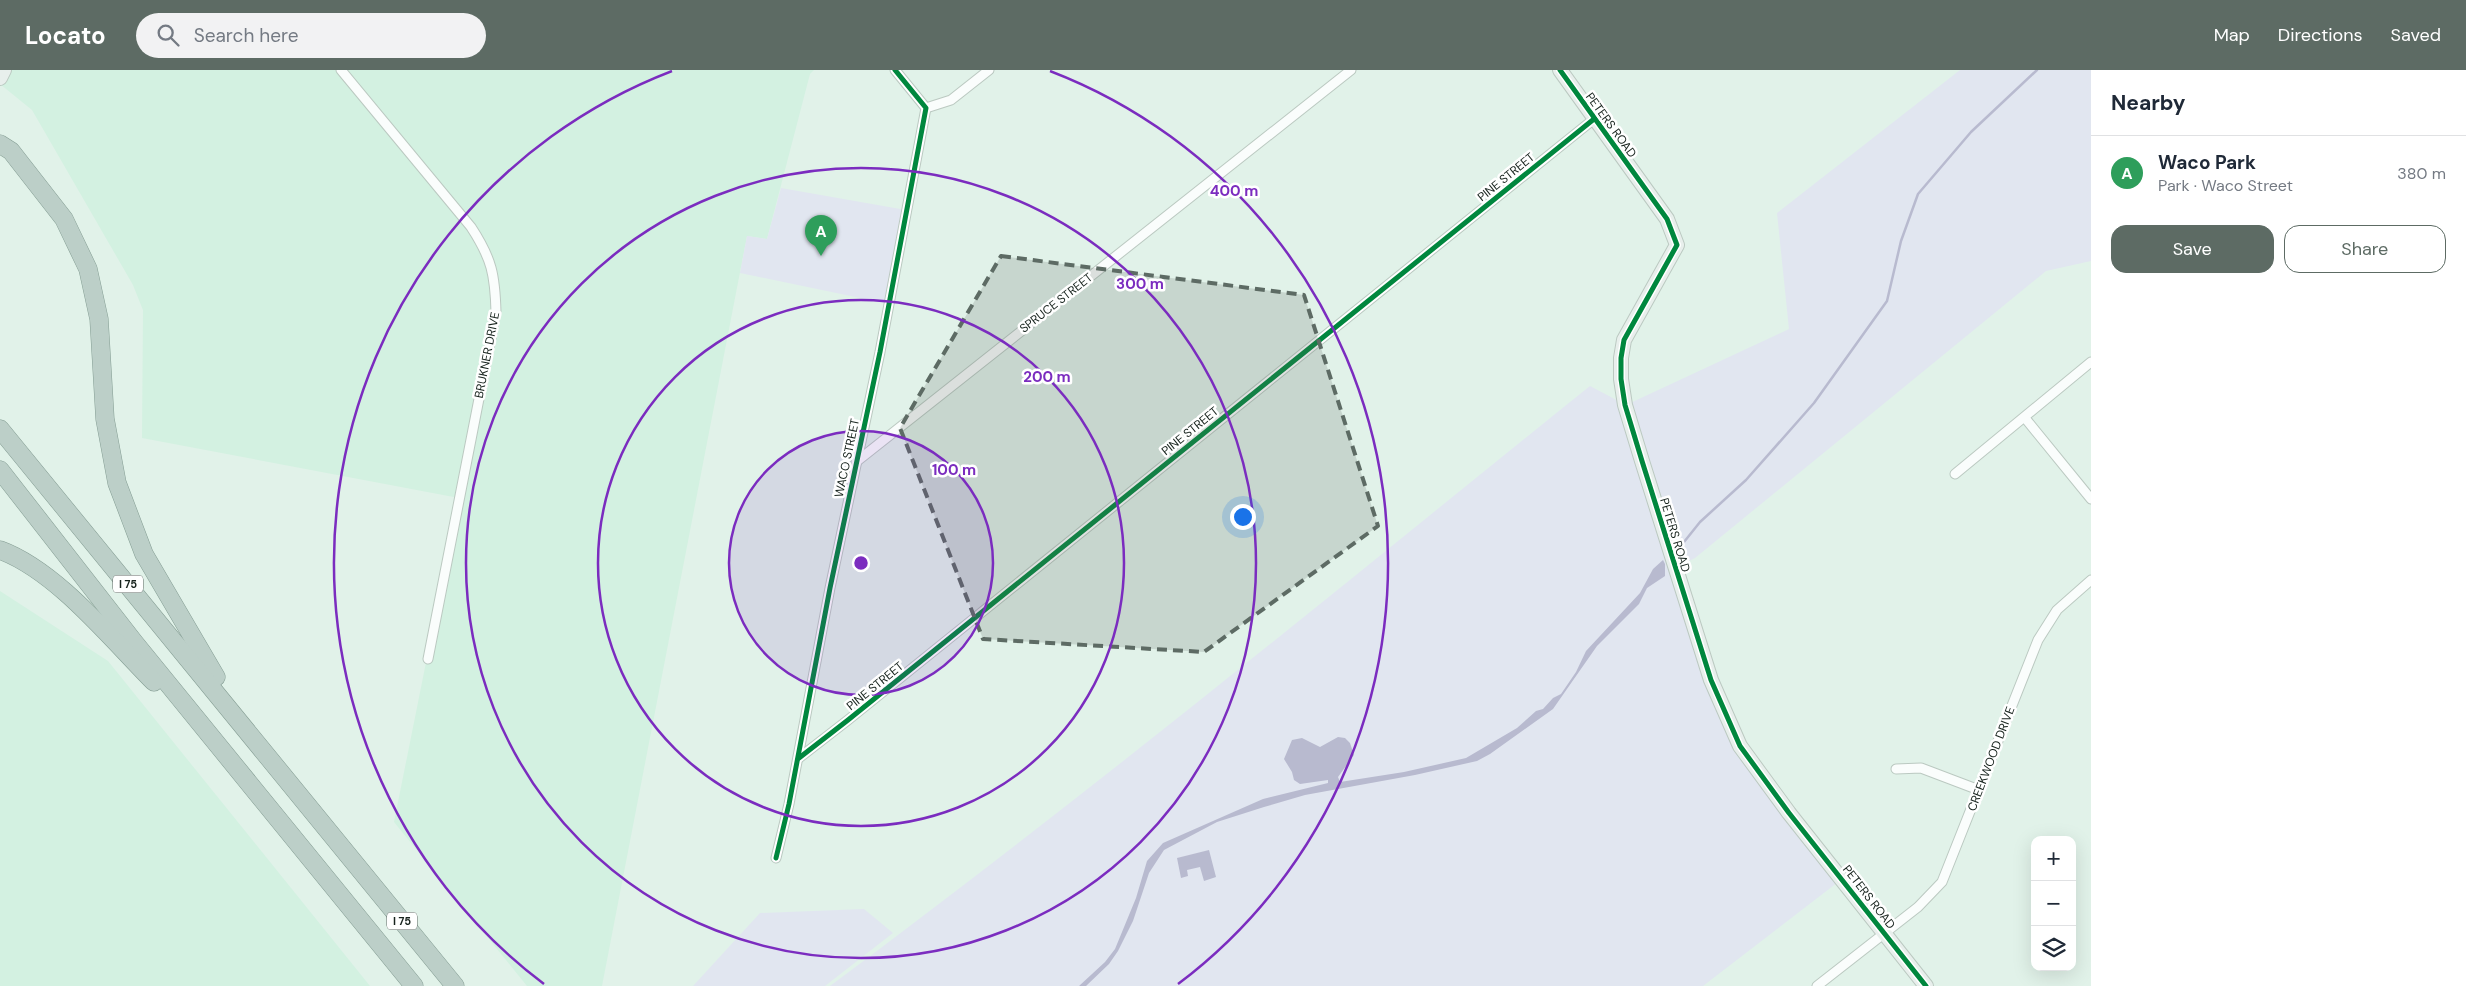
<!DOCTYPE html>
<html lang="en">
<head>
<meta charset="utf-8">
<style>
  :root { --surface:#fff; --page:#f2f2f3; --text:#1f2937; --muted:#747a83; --line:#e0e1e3; --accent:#5d6b64 }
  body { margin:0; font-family:"DM Sans",sans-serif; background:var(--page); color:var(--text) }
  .controls { position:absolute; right:15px; bottom:15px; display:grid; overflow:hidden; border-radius:10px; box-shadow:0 5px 20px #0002 }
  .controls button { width:45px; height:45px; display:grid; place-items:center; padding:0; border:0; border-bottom:1px solid var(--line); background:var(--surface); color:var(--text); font:25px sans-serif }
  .you { position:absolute; left:1242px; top:446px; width:18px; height:18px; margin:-12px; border:4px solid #fff; border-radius:50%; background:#1a73e8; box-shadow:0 0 0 8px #1a73e833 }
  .badge { display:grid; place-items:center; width:32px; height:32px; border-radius:50%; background:var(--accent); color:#fff; font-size:16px; font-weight:700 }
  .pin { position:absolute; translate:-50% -41px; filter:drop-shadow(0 1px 2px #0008) }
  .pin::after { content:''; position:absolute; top:26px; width:18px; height:15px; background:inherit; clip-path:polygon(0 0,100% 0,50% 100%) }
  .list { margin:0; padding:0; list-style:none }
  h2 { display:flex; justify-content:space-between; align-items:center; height:65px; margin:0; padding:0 20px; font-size:21px }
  h2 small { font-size:16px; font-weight:400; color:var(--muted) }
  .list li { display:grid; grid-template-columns:32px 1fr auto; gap:15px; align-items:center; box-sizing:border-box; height:75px; padding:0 20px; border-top:1px solid var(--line) }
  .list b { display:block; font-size:19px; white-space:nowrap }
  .list p { margin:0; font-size:16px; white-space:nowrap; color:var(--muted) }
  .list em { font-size:16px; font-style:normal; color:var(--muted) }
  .actions { display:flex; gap:10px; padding:15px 20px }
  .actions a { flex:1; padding:11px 0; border:1px solid var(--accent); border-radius:15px; text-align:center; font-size:18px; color:var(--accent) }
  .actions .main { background:var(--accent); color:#fff }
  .icon { flex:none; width:28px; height:28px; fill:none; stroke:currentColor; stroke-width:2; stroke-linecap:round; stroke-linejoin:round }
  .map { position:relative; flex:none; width:2091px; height:916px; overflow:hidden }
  header { display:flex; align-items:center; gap:30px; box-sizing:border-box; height:70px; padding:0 25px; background:var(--accent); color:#fff }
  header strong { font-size:24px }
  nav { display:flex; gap:28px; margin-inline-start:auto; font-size:18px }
  .search { width:350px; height:45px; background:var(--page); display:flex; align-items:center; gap:12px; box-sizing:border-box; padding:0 18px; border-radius:28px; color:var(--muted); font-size:19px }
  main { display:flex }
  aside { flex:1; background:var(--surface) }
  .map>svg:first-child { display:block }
  .built { fill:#d3f1e1 }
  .green { fill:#e1e6f0 }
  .water { fill:#b8bacf }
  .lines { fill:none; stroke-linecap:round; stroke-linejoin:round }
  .stream { stroke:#b8bacf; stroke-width:2.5 }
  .street-casing { stroke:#bbc9c1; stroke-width:11 }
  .secondary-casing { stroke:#bbc9c1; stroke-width:16 }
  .highway-casing { stroke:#849d93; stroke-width:19 }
  .street { stroke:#fafdfc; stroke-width:9 }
  .secondary { stroke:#e8efec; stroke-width:14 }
  .highway { stroke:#bccfc8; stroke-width:18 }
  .cycleway-casing { stroke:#fff; stroke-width:8 }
  .cycleway { stroke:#00873e; stroke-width:5 }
  .marked { fill:#5d6b64; fill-opacity:0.2; stroke:#5d6b64; stroke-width:4; stroke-dasharray:10 6; stroke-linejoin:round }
  .ring { fill:none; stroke:#7b2cbf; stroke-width:2.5 }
  .labels { text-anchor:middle; stroke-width:5; stroke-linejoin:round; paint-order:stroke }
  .shield { fill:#fff; stroke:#5c6460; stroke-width:1 }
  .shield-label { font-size:11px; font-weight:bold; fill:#16221c }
  .street-label { font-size:12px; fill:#16221c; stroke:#fff }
  .centre { fill:#7b2cbf; stroke:#fff; stroke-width:2.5 }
  .ring-label { font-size:15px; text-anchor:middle; font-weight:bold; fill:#7b2cbf; stroke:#fff; stroke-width:5; stroke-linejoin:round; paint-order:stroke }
</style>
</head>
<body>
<header>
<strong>Locato</strong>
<div class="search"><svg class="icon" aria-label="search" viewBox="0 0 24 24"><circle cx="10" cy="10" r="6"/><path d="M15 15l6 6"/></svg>Search here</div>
<nav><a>Map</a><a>Directions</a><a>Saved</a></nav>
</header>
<main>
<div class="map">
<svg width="2091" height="916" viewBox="0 0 2091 916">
  <rect width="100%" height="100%" fill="#e1f2e9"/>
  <g class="built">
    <path d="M0,0H814L810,4L767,169L747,166L602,916H527L394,752L459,428L142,368L143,240L133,215L32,40L0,14Z"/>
    <path d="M0,521L108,591L370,916H0Z"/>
  </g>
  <g class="green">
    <path d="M1960,0H2091V191L2046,201L1695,488L1675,498L1740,676L1842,809L1703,916H830C1089,724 1339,518 1590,316L1626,335L1789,259L1777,143Z"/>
    <path d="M781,118L906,140L889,234L740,203L747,166L767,169Z"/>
    <path d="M864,839L893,863L825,916H693L760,843Z"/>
  </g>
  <g class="water">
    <path d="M1663,490L1665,494V506L1647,518L1639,534L1597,576L1553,639L1490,684L1477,691L1415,705L1305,725L1264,737L1217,752L1164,780L1149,803L1133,851L1118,881L1109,894L1086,916H1079L1105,892L1115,879L1136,828L1147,791L1163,773L1263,729L1328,713V710L1300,714L1294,710L1292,702L1284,689L1292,670L1302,668L1320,677L1338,667L1345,668L1350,673L1354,685L1338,707L1340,712L1404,702L1466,688L1517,658L1536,641L1543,639L1553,628L1561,624L1576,602L1586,581L1640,523L1653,499Z"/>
    <path d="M1209,780L1216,807L1204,811L1200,797L1187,800L1188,806L1181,808L1177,788Z"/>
  </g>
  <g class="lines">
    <path class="stream" d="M1676,482L1700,452L1746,410L1814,333L1887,231L1901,171L1918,124L1971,62L2037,0"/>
    <g class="street-casing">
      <g id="street">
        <path d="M341,0L471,157C492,189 495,205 496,242L428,589"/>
        <path d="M926,38L951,30L989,0"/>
        <path d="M2025,348L2091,429"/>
        <path d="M856,392L1351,0"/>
        <path d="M1955,404L2091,292"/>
        <path d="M799,688L848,650L1594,49"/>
        <path d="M1896,699L1921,698L1979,720"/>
        <path d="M776,788L789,734L830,518L880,282L926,38L895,0"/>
        <path d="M1817,916L1918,837L1942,812L2038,570L2057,540L2091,510"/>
      </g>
    </g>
    <g class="secondary-casing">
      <g id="secondary">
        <path d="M1560,0L1667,149L1677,175L1624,270L1621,288V309L1625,335L1642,391L1711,610L1740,676L1789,743L1926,916"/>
        <path d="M0,8L4,0"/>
      </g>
    </g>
    <g class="highway-casing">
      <g id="highway">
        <path d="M0,74L11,81L64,149L88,199L99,249L105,349L117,413L144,484L216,607"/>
        <path d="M0,359L455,916"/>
        <path d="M0,400L134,572L414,916"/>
        <path d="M0,480C57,501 111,569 154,612"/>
      </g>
    </g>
    <use href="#street" class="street"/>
    <use href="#secondary" class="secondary"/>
    <use href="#highway" class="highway"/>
    <g class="cycleway-casing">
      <g id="cycleway">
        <path d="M1560,0L1667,149L1677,175L1624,270L1621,288V309L1625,335L1642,391L1711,610L1740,676L1789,743L1926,916"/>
        <path d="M799,688L848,650L1594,49"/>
        <path d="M776,788L789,734L830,518L880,282L926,38L895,0"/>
      </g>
    </g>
    <use href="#cycleway" class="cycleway"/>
  </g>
  <path class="marked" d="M1001,186L1304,225L1378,456L1204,582L983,569L900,358Z"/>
  <circle cx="861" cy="493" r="132" fill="#7b2cbf" fill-opacity=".12"/>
  <g class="ring">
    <circle cx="861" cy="493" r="132"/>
    <circle cx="861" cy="493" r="263"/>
    <circle cx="861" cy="493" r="395"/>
    <path d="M544 914A527 527 0 0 1 672 1M1050 1A527 527 0 0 1 1178 914"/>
  </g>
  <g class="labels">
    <g class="shield">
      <rect x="113" y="505.5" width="30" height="17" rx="4"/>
      <rect x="387" y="842.5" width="30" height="17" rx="4"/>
    </g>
    <g class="shield-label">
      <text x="128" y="518">I 75</text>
      <text x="402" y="855">I 75</text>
    </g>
    <g class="street-label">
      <text transform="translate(1611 55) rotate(54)" y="4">PETERS ROAD</text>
      <text transform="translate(1506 107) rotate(-39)" y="4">PINE STREET</text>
      <text transform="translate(1056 233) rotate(-38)" y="4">SPRUCE STREET</text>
      <text transform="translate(487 285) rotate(-79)" y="4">BRUKNER DRIVE</text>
      <text transform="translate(1190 361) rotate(-39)" y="4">PINE STREET</text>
      <text transform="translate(847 388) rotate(-78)" y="4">WACO STREET</text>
      <text transform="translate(1675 465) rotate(73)" y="4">PETERS ROAD</text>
      <text transform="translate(875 616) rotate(-39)" y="4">PINE STREET</text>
      <text transform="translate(1991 689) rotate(-69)" y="4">CREEKWOOD DRIVE</text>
      <text transform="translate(1869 827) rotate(52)" y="4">PETERS ROAD</text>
    </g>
  </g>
  <circle cx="861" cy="493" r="8" class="centre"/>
  <g class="ring-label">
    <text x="1234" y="126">400 m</text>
    <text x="1140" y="219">300 m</text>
    <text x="1047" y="312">200 m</text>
    <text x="954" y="405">100 m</text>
  </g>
</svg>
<div class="controls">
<button>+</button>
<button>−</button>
<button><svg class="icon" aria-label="layers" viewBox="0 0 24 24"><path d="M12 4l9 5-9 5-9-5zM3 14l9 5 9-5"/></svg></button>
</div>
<div class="you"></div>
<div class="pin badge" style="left:821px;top:186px;background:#2e9e5b">A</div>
</div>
<aside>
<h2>Nearby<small></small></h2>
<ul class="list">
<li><span class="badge" style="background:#2e9e5b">A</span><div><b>Waco Park</b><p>Park · Waco Street</p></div><em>380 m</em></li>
</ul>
<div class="actions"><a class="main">Save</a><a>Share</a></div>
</aside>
</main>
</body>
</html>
